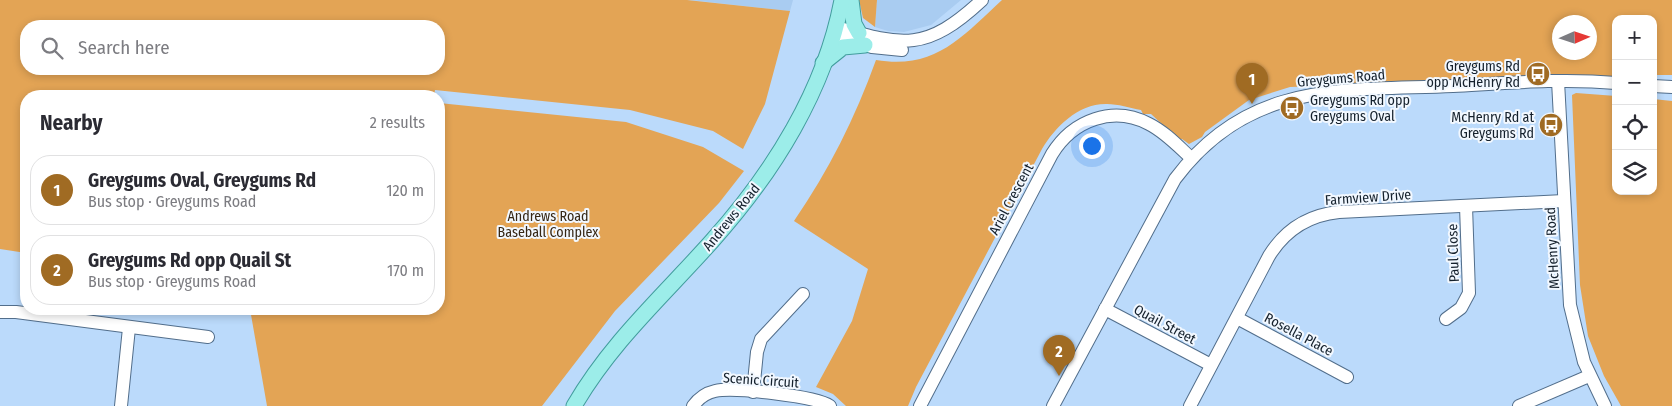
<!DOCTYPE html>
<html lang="en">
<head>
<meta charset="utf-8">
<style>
  :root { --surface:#fff; --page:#f7f7f7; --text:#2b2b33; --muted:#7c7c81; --line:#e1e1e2; --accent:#a06b23 }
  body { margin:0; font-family:"Fira Sans Condensed",sans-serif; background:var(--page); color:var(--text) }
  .controls { position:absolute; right:15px; top:15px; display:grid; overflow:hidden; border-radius:10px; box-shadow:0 2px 8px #0003 }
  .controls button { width:45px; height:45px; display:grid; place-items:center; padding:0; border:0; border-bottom:1px solid var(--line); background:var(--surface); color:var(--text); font:25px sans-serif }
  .compass { position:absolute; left:1552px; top:15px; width:45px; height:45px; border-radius:50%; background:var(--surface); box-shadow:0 2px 8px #0003; rotate:87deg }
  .you { position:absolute; left:1091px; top:145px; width:18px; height:18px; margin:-12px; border:4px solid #fff; border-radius:50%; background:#1a73e8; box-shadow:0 0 0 8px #1a73e833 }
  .badge { display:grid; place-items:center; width:32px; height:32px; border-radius:50%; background:var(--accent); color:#fff; font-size:16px; font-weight:700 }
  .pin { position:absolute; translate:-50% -41px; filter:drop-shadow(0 1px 2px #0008) }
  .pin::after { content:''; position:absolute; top:26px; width:18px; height:15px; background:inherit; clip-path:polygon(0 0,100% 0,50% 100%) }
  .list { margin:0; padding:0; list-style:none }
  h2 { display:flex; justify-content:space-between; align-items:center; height:65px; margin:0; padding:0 20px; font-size:21px }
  h2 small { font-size:16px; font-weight:400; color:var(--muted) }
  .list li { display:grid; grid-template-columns:32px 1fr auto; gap:15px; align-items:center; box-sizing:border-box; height:70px; margin:0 10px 10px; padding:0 10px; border:1px solid var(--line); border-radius:20px }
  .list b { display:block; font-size:19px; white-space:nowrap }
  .list p { margin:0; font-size:16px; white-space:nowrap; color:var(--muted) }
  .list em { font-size:16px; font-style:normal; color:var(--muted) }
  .icon { flex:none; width:28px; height:28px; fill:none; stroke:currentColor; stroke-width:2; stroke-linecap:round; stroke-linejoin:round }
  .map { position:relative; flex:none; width:1672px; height:406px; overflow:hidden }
  .search { position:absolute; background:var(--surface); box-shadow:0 2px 8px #0003; left:20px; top:20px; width:425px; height:55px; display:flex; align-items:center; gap:12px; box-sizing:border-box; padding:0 18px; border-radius:20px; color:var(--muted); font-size:19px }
  .panel { position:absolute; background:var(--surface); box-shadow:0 2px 8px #0003; left:20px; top:90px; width:425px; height:225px; border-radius:20px }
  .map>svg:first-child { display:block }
  .built { fill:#a9ccf1 }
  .green { fill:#e3a455; fill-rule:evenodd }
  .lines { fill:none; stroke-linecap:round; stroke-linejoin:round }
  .minor-casing { stroke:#526e8b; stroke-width:14 }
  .major-casing { stroke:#429d9d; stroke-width:17 }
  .minor { stroke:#fff; stroke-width:12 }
  .major { stroke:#9cede9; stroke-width:15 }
  .labels { text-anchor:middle; stroke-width:4; stroke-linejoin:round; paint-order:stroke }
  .poi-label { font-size:14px; fill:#14202c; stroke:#f2f8ff; text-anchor:end }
  .street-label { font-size:14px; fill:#14202c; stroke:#f2f8ff }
  .park-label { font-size:14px; fill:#362715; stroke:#f2f8ff }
</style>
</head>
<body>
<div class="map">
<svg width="1672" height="406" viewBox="0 0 1672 406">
  <rect width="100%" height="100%" fill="#bbdafb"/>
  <g class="built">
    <path d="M690,0H793L790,11Z"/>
    <path d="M877,0H961L931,25L904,32L888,31L875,27Z"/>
  </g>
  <g class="green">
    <path d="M0,0H687L790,11L765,104L743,149L713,131L630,110L435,90L434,96H26V253L0,249ZM26,26H439V69H26Z"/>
    <path d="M859,0H877L875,27L863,18Z"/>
    <path d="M1002,0H1672V75H1653V19H1616V76L1290,87L1249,100L1205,132L1202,137L1189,144L1182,139L1179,140L1151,114H1143L1141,110C1130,108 1118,104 1107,104C1079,103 1055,127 1042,149L916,387L908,406H846L833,394L816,387L852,321L868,269L794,221C829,170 855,118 876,60C935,70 962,37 1002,0ZM1560,22H1590V52H1560Z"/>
    <path d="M1576,93L1616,96V191H1653V99L1672,101V406H1621L1604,376L1588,336L1580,285L1572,95Z"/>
    <path d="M439,103L626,122L703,147L744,171L719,203L615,311L542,406H267L250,309H439Z"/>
  </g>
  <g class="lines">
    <g class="minor-casing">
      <g id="minor">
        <path d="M836,27C904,46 926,52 982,0"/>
        <path d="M833,35L872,47L902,50"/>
        <path d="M1558,81L1570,305L1584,362L1605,406"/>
        <path d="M1653,86L1672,87"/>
        <path d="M1105,309L1211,365"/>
        <path d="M0,312H16L208,337"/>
        <path d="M1237,318L1347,377"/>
        <path d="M1446,319L1461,308L1469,293L1466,206"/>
        <path d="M753,392L757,352L761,339L803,294"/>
        <path d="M121,406L129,328"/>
        <path d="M693,406C698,399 706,393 715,391C734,387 815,396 830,406"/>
        <path d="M920,406L1052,154C1073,120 1113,105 1149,124C1165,132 1178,146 1191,158"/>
        <path d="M1053,406L1175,179C1249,80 1343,91 1453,86C1507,83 1562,78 1616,83"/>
        <path d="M1190,406L1269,256C1285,230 1309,215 1339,212L1564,201"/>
        <path d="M1519,406L1589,376"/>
      </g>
    </g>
    <g class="major-casing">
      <g id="major">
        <path d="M851,0L854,24L859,33"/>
        <path d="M823,63L843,47L865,45"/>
        <path d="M574,406C611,342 664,295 712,241C773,173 825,90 842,0"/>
      </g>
    </g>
    <use href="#minor" class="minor"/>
    <use href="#major" class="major"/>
  </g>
  <defs>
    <g id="bus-disc" transform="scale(1.25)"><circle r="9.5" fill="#a06b23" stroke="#f2f8ff"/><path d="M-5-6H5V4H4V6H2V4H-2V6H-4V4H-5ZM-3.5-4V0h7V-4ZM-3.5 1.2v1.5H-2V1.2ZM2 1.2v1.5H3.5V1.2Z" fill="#fff"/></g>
  </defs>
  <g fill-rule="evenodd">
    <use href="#bus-disc" x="1538" y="74"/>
    <use href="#bus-disc" x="1292" y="108"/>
    <use href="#bus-disc" x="1551" y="125"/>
  </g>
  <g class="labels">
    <g class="poi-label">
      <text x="1520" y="71">Greygums Rd<tspan x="1520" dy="16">opp McHenry Rd</tspan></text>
      <text x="1310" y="105" text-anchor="start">Greygums Rd opp<tspan x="1310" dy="16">Greygums Oval</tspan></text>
      <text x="1534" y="122">McHenry Rd at<tspan x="1534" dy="16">Greygums Rd</tspan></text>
    </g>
    <g class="street-label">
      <text transform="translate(1341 78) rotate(-5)" y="5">Greygums Road</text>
      <text transform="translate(1368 197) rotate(-4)" y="5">Farmview Drive</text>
      <text transform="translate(1011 199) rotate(-62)" y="5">Ariel Crescent</text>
      <text transform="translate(731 217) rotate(-51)" y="5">Andrews Road</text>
      <text transform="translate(1552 248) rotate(-93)" y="5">McHenry Road</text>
      <text transform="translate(1453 253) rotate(-92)" y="5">Paul Close</text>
      <text transform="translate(1165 324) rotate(28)" y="5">Quail Street</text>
      <text transform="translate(1299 334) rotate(28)" y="5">Rosella Place</text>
      <text transform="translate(761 380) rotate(4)" y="5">Scenic Circuit</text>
    </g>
    <g class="park-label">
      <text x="548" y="221">Andrews Road<tspan x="548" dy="16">Baseball Complex</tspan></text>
    </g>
  </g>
</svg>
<div class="controls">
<button>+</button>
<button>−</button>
<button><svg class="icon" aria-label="locate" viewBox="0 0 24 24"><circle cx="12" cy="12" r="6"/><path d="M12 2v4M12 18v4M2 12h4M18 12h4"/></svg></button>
<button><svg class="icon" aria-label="layers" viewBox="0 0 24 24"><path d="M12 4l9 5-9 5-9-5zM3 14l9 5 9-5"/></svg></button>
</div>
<svg class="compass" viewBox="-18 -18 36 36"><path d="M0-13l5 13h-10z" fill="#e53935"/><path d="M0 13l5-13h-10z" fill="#7c7c81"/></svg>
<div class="you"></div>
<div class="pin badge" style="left:1252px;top:104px">1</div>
<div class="pin badge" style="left:1059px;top:376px">2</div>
<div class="search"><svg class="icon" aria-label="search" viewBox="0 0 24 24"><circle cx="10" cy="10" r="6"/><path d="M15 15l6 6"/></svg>Search here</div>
<section class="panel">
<h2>Nearby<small>2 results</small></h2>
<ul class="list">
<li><span class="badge">1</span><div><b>Greygums Oval, Greygums Rd</b><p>Bus stop · Greygums Road</p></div><em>120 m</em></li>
<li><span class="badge">2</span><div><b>Greygums Rd opp Quail St</b><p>Bus stop · Greygums Road</p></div><em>170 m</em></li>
</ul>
</section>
</div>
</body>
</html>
